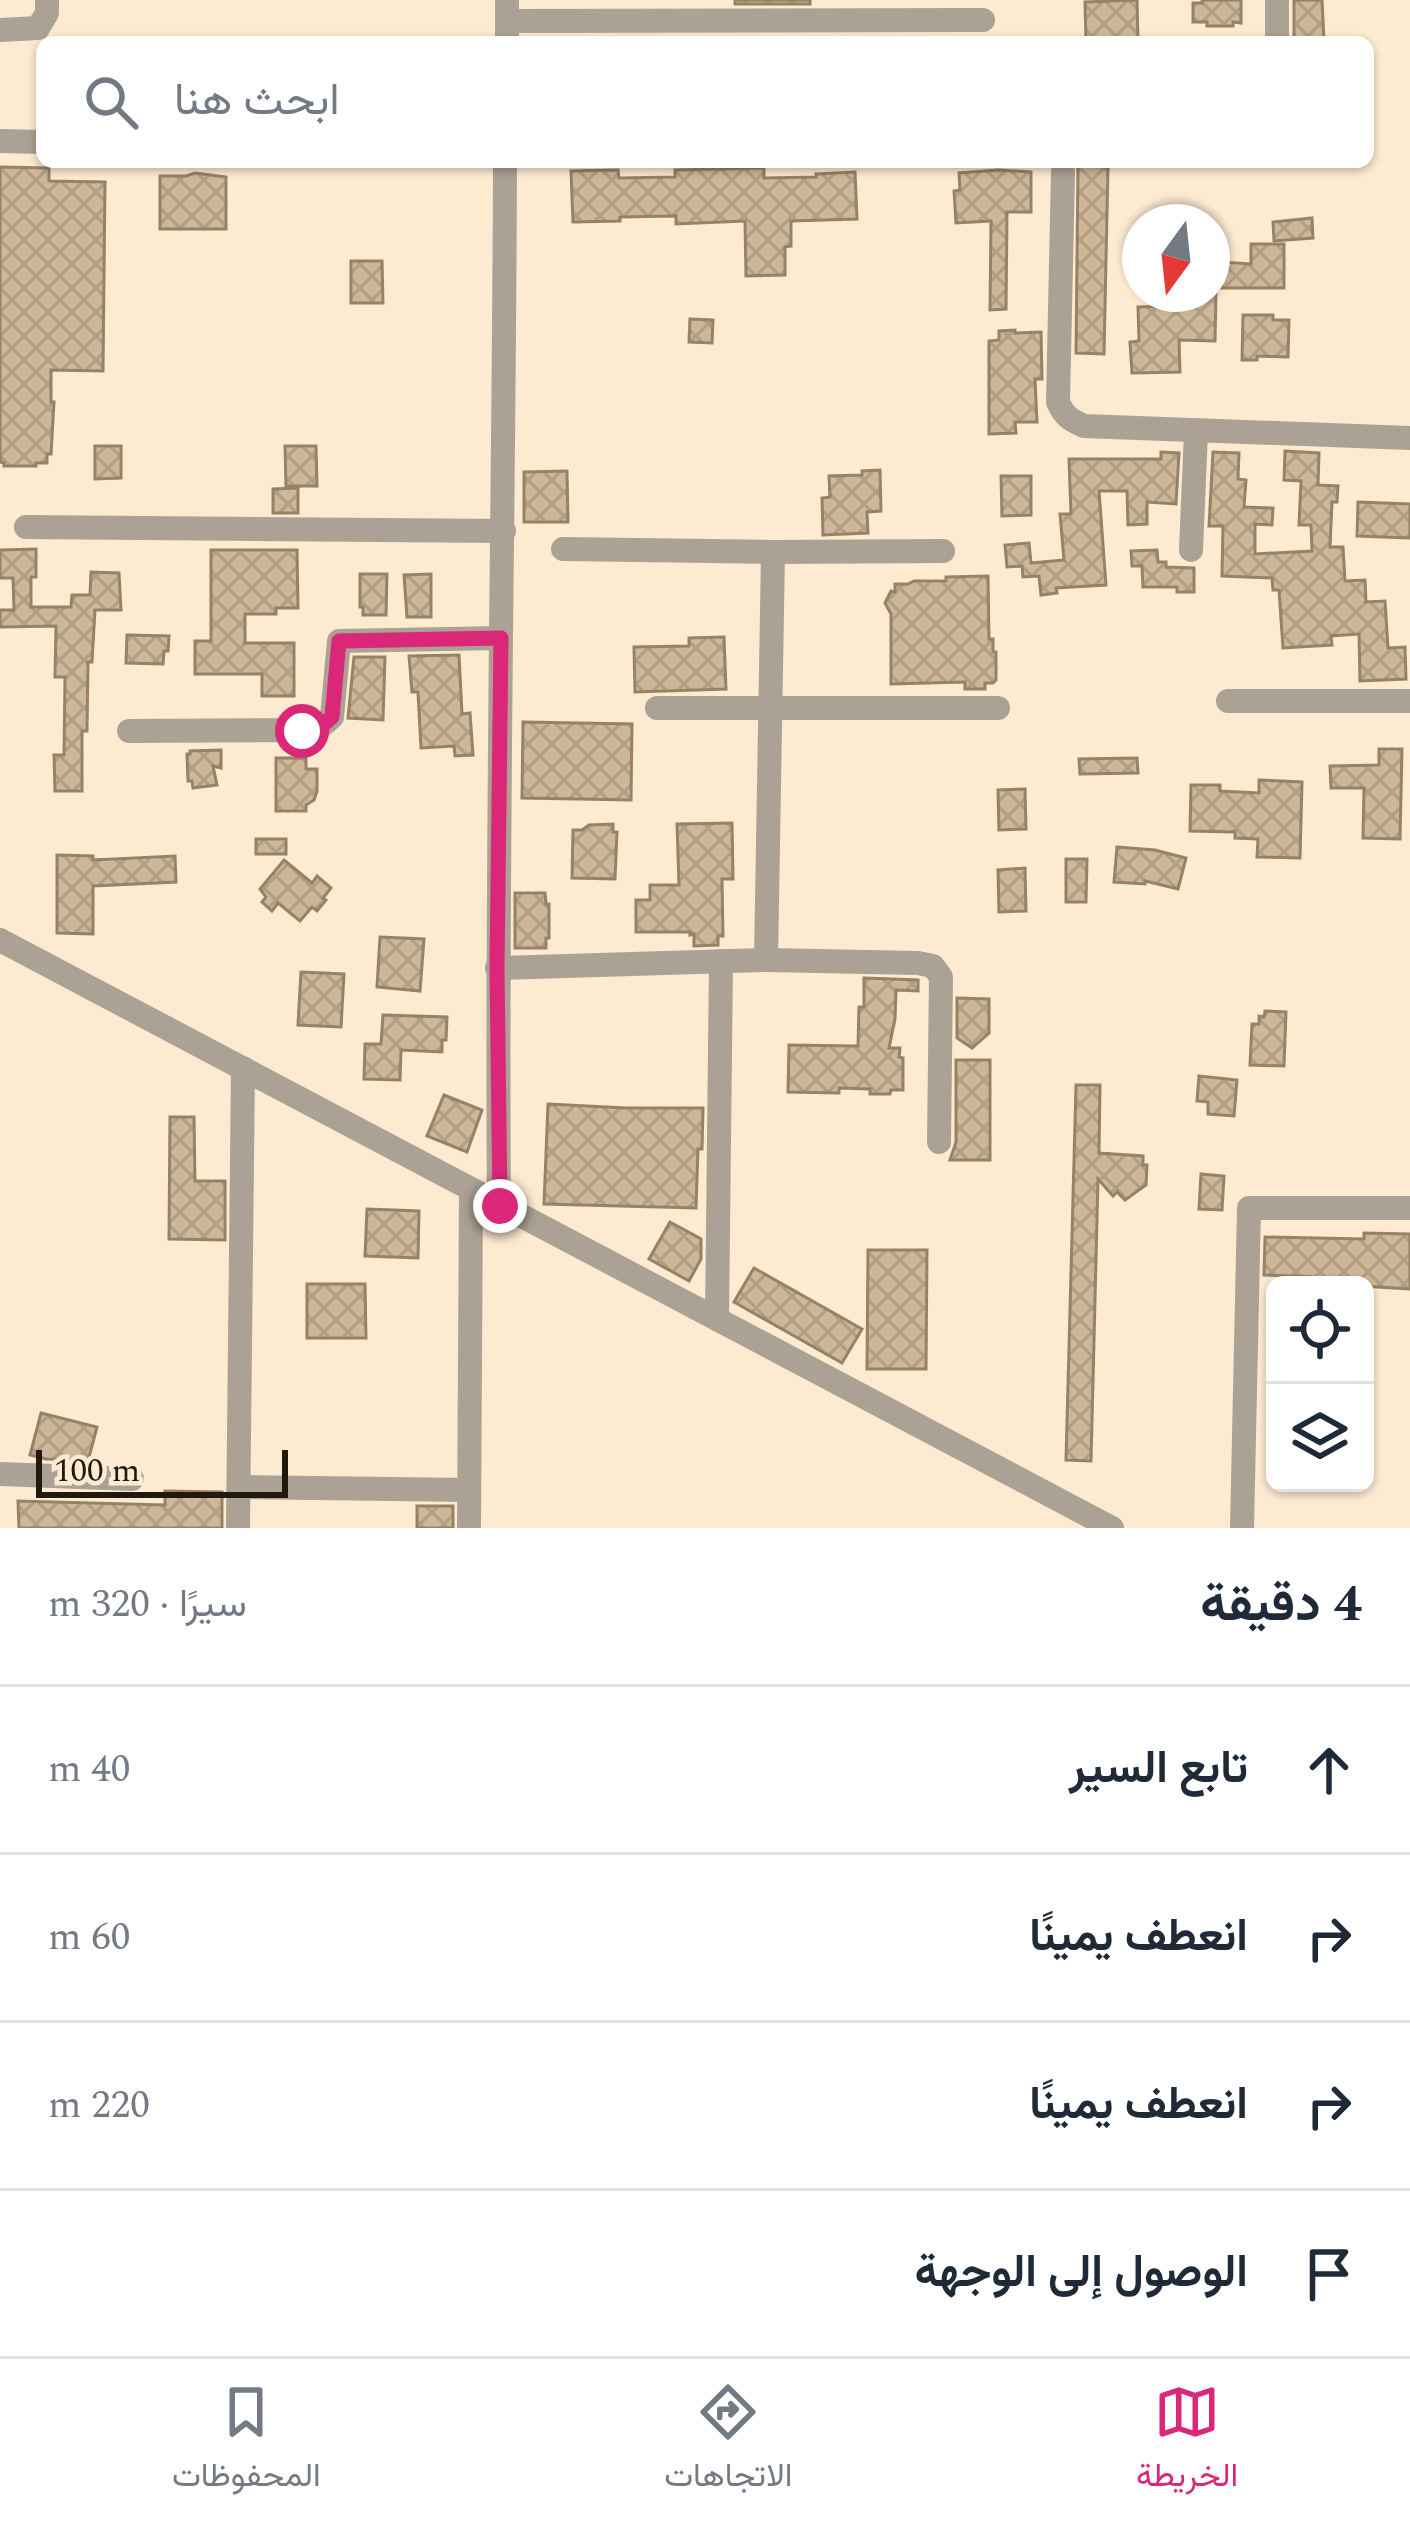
<!DOCTYPE html>
<html lang="ar">
<head>
<meta charset="utf-8">
<style>
  :root { --surface:#fff; --page:#f2f2f3; --text:#1f2937; --muted:#747a83; --line:#e0e1e3; --accent:#db2777 }
  body { margin:0; font-family:Spectral,Vazirmatn,serif; background:var(--page); color:var(--text); direction:rtl }
  .controls { position:absolute; right:36px; bottom:36px; display:grid; overflow:hidden; border-radius:18px; box-shadow:0 3px 9px #0004 }
  .controls button { width:108px; height:108px; display:grid; place-items:center; padding:0; border:0; border-bottom:3px solid var(--line); background:var(--surface); color:var(--text); font:60px sans-serif }
  .compass { position:absolute; left:1122px; top:204px; width:108px; height:108px; border-radius:50%; background:var(--surface); box-shadow:0 3px 9px #0004; rotate:195deg }
  .scale { position:absolute; left:36px; bottom:30px; width:252px; box-sizing:border-box; padding-left:12px; border:6px solid #21190d; border-top:0; font-size:33px; line-height:42px; white-space:nowrap; color:#21190d; -webkit-text-stroke:9px #fcead1; paint-order:stroke }
  .stop { position:absolute; width:36px; height:36px; margin:-27px; border:9px solid #db2777; border-radius:50%; background:#fff }
  .stop.end { background:#db2777; border-color:#fff; box-shadow:0 3px 12px #0008 }
  .list { margin:0; padding:0; list-style:none }
  h2 { display:flex; justify-content:space-between; align-items:center; height:156px; margin:0; padding:0 48px; font-size:51px }
  h2 small { font-size:39px; font-weight:400; color:var(--muted) }
  .list li { display:grid; grid-template-columns:78px 1fr auto; gap:36px; align-items:center; box-sizing:border-box; height:168px; padding:0 48px; border-top:3px solid var(--line) }
  .list b { display:block; font-size:45px; white-space:nowrap }
  .list em { font-size:39px; font-style:normal; color:var(--muted) }
  .icon { flex:none; width:66px; height:66px; fill:none; stroke:currentColor; stroke-width:2; stroke-linecap:round; stroke-linejoin:round }
  .map { position:relative; flex:none; width:1410px; height:1528px; overflow:hidden; direction:ltr }
  .search { position:absolute; background:var(--surface); box-shadow:0 3px 9px #0004; left:36px; right:36px; top:36px; height:132px; display:flex; align-items:center; gap:30px; box-sizing:border-box; padding:0 42px; border-radius:18px; color:var(--muted); font-size:45px }
  .sheet { height:828px; background:var(--surface) }
  nav { display:flex; justify-content:space-around; align-items:center; box-sizing:border-box; height:168px; border-top:3px solid var(--line); background:var(--surface); font-size:33px; color:var(--muted) }
  nav a { display:grid; justify-items:center; gap:6px }
  nav .on { color:var(--accent) }
  .map>svg:first-child { display:block }
  .building { fill:url(#building-cross-hatch); stroke:#968265; stroke-width:3 }
  .lines { fill:none; stroke-linecap:round; stroke-linejoin:round }
  .minor { stroke:#aba194; stroke-width:24 }
  .route { stroke:#db2777; stroke-width:15 }
</style>
</head>
<body>
<div class="map">
<svg width="1410" height="1528" viewBox="0 0 1410 1528">
  <defs>
    <pattern id="building-cross-hatch" width="8" height="8" patternUnits="userSpaceOnUse" patternTransform="scale(3)"><rect width="8" height="8" fill="#cdb798"/><path d="M0 0l8 8M0 8l8-8" fill="none" stroke="#b09d82"/></pattern>
  </defs>
  <rect width="100%" height="100%" fill="#fcead1"/>
  <g class="building">
    <rect x="735" y="0" width="75" height="4"/>
    <path d="M1137,0L1138,42H1086L1085,2Z"/>
    <path d="M1202,0H1241V23L1233,22V26H1207V22H1193V3H1202Z"/>
    <path d="M1294,0H1322L1324,42H1294Z"/>
    <path d="M1078,166L1108,167L1104,354L1076,353Z"/>
    <path d="M0,167L49,168V181L105,182L103,371L51,370V402H54L51,454H47V463H36V466H4V463L0,462Z"/>
    <path d="M764,168V178L816,177V174L855,172L857,219L791,221V246L785,247V275L746,276L745,221L676,224V216L620,217V221L573,222L571,171L618,170L619,178L675,177V170Z"/>
    <path d="M998,170L1031,172V212H1007L1006,309L990,310L991,221L956,223L954,191L960,190L959,173Z"/>
    <path d="M195,173L226,177V229H160V176H186Z"/>
    <path d="M1312,218L1313,238L1274,241L1273,222Z"/>
    <path d="M1251,244H1284V288H1221L1222,262L1251,264Z"/>
    <path d="M351,261H382L383,303H351Z"/>
    <path d="M1170,294H1216L1215,341L1179,340L1180,372L1132,373L1130,342L1139,341L1138,307L1170,306Z"/>
    <path d="M1243,315H1273V320H1289L1288,357L1257,356V360H1242Z"/>
    <path d="M690,319L713,320L712,343L689,342Z"/>
    <path d="M1015,330V333L1041,332L1042,379H1035L1037,422H1015L1016,433L989,434V341L999,340V331Z"/>
    <path d="M95,446H121V478L95,479Z"/>
    <path d="M285,446H316L317,486H286Z"/>
    <path d="M1285,451L1319,453L1318,485L1338,486L1337,502H1332L1330,547H1343L1345,581L1365,580L1366,602L1385,601L1388,648L1405,647L1406,679L1360,681L1359,634L1331,636L1332,645L1283,648L1279,590H1273L1272,578L1222,576L1223,526H1209L1213,452L1239,453L1238,479L1246,480L1244,507L1273,508L1272,525L1255,524V554L1312,551L1311,525H1299L1301,481L1284,480Z"/>
    <path d="M1161,452L1179,453L1176,504L1147,502V524L1128,525L1127,491H1099L1106,585L1056,588L1057,593L1041,595L1039,576L1023,577L1022,566L1007,567L1005,545L1029,543L1031,563L1064,560L1060,514H1071L1069,459H1161Z"/>
    <path d="M880,470L881,511L867,512L868,533L823,535L822,498L830,497L829,476L862,475V471Z"/>
    <path d="M567,471L568,522H524V472Z"/>
    <path d="M1001,476H1031V515L1002,516Z"/>
    <path d="M298,488V513H273V489Z"/>
    <path d="M1358,502L1410,504V538L1357,536Z"/>
    <path d="M36,549V577H31V607H71L72,595H90L91,572L119,573L121,610H95L92,662H88L87,731H82V791H55L54,755H64L65,677H55L56,626L0,627V610H14L13,578H0V550Z"/>
    <path d="M211,550H297L298,608H276V614H245V643H294V696H262V674H195V641H211Z"/>
    <path d="M1157,550L1158,562H1166V567L1194,568V592H1177V587H1143L1142,566H1132L1131,551Z"/>
    <path d="M360,574H387L386,615H363V607H360Z"/>
    <path d="M431,574V617H407L404,575Z"/>
    <path d="M988,576L989,639H993V652H996V680L993,683H985V689H965V682L891,684V614L885,603L891,591L895,592V584H908L914,581H946V577Z"/>
    <path d="M127,635L169,636L168,651H164L163,664L126,663Z"/>
    <path d="M724,637L726,689L635,692L634,647L689,646V638Z"/>
    <path d="M459,655L462,714L470,713L473,755L455,756L454,746L421,748L418,692H412L409,656Z"/>
    <path d="M354,657H385L383,720L348,718Z"/>
    <path d="M523,722L632,724L631,800L522,798Z"/>
    <path d="M1379,749H1402L1400,839L1363,838L1364,788H1331L1330,766L1379,765Z"/>
    <path d="M221,750V768L213,766L217,785L193,788L192,781H188L187,754H190V751Z"/>
    <path d="M276,758H306V769H317V791L314,800L306,805V811H276Z"/>
    <path d="M1137,758L1138,773L1080,774L1079,759Z"/>
    <path d="M1259,780L1302,782L1300,858L1257,857L1258,839L1235,838V832L1190,831L1191,785H1220V791L1259,793Z"/>
    <path d="M1025,789L1026,829L999,830L998,790Z"/>
    <path d="M732,823L733,879H722L723,936H718V945L694,946V934L690,935V932H636V900H650V885H679L677,824Z"/>
    <path d="M613,824V832H617L615,879L572,878L573,830H582L589,825Z"/>
    <rect x="256" y="839" width="30" height="15"/>
    <path d="M1117,847L1155,850L1186,858L1178,889L1145,881V884L1114,882Z"/>
    <path d="M57,855L93,856V860L175,856L176,882L93,886V934L57,933Z"/>
    <path d="M1066,859H1087L1086,902H1066Z"/>
    <path d="M284,860L312,883L317,876L331,888L323,898L326,900L317,911L312,907L300,921L278,903L272,911L262,902L266,897L260,889Z"/>
    <path d="M1025,868L1026,911L999,912L998,870Z"/>
    <path d="M515,893H545L546,904H549V938H546V948H515Z"/>
    <path d="M380,937L424,939L420,991L377,987Z"/>
    <path d="M301,972L344,974L341,1027L298,1025Z"/>
    <path d="M864,978L918,980V991L896,990L895,1019L889,1048H900L899,1057L903,1058V1090H891L890,1094H870V1089L839,1088V1093L788,1092L789,1045L858,1046L859,1007H864Z"/>
    <path d="M957,998L989,999V1033L972,1048L957,1038Z"/>
    <path d="M1265,1011L1286,1012L1284,1066L1250,1065L1252,1024H1259V1016L1264,1017Z"/>
    <path d="M383,1015L447,1017L446,1040H442V1052L401,1050L400,1080L364,1079L365,1044H381Z"/>
    <path d="M956,1060H990V1160H950L956,1142Z"/>
    <path d="M1199,1076L1237,1080L1234,1116L1208,1114V1102L1197,1101Z"/>
    <path d="M1076,1085H1100L1099,1153L1143,1156V1165H1147L1146,1185L1125,1200L1117,1192L1113,1196L1098,1179L1091,1461L1066,1460Z"/>
    <path d="M444,1095L482,1110L467,1152L427,1136Z"/>
    <path d="M548,1104L626,1108H703L702,1149H698L696,1208L544,1204Z"/>
    <path d="M170,1117H194L195,1181H225V1240L169,1239Z"/>
    <path d="M1201,1174L1224,1176L1222,1210L1199,1209Z"/>
    <path d="M367,1209L419,1211L418,1258L365,1256Z"/>
    <path d="M670,1222L701,1239V1259L689,1281L649,1259Z"/>
    <path d="M1364,1233L1410,1234V1289L1345,1285V1282H1314V1277L1264,1275L1265,1237L1364,1239Z"/>
    <path d="M868,1250H927L926,1369H867Z"/>
    <path d="M754,1268L862,1329L842,1363L734,1302Z"/>
    <path d="M307,1284H365L366,1338H307Z"/>
    <path d="M41,1413L97,1427L88,1461L46,1459L30,1455Z"/>
    <path d="M165,1491L222,1492V1528H19L18,1501L165,1505Z"/>
    <rect x="417" y="1506" width="36" height="22"/>
  </g>
  <g class="lines">
    <g class="minor">
      <path d="M1277,0V42"/>
      <path d="M507,21L983,20"/>
      <path d="M0,30L38,28L47,13V0"/>
      <path d="M507,42V0"/>
      <path d="M0,141L42,142"/>
      <path d="M1063,172L1058,402C1064,416 1070,420 1084,426L1410,438"/>
      <path d="M26,527L504,531"/>
      <path d="M563,549L773,552L943,551"/>
      <path d="M1191,550L1196,432"/>
      <path d="M1228,701H1410"/>
      <path d="M657,708H998"/>
      <path d="M129,731L317,730L332,717L339,641L501,638"/>
      <path d="M0,940L1112,1528"/>
      <path d="M766,960L773,552"/>
      <path d="M497,968L766,960L918,963L933,966L941,977L939,1142"/>
      <path d="M499,1206C496,858 504,510 505,162"/>
      <path d="M717,1319L721,961"/>
      <path d="M0,1474L132,1479"/>
      <path d="M239,1487L469,1490"/>
      <path d="M238,1528L243,1068"/>
      <path d="M469,1528L471,1190"/>
      <path d="M1242,1528L1249,1208H1410"/>
    </g>
  </g>
  <g class="lines">
    <path class="route" d="M302,731L317,730L332,717L339,641L501,638L497,968L500,1206"/>
  </g>
</svg>
<div class="controls">
<button><svg class="icon" aria-label="locate" viewBox="0 0 24 24"><circle cx="12" cy="12" r="6"/><path d="M12 2v4M12 18v4M2 12h4M18 12h4"/></svg></button>
<button><svg class="icon" aria-label="layers" viewBox="0 0 24 24"><path d="M12 4l9 5-9 5-9-5zM3 14l9 5 9-5"/></svg></button>
</div>
<svg class="compass" viewBox="-18 -18 36 36"><path d="M0-13l5 13h-10z" fill="#e53935"/><path d="M0 13l5-13h-10z" fill="#747a83"/></svg>
<div class="scale">100 m</div>
<div class="stop" style="left:302px;top:731px"></div>
<div class="stop end" style="left:500px;top:1206px"></div>
<div class="search"><svg class="icon" aria-label="search" viewBox="0 0 24 24"><circle cx="10" cy="10" r="6"/><path d="M15 15l6 6"/></svg>ابحث هنا</div>
</div>
<section class="sheet">
<h2>4 دقيقة<small>سيرًا · 320 m</small></h2>
<ul class="list">
<li><svg class="icon" aria-label="ahead" viewBox="0 0 24 24"><path d="M12 20V5M6 11l6-6 6 6"/></svg><div><b>تابع السير</b></div><em>40 m</em></li>
<li><svg class="icon" aria-label="right" viewBox="0 0 24 24"><path d="M7 20v-9h11M14 6l5 5-5 5"/></svg><div><b>انعطف يمينًا</b></div><em>60 m</em></li>
<li><svg class="icon" aria-label="right" viewBox="0 0 24 24"><path d="M7 20v-9h11M14 6l5 5-5 5"/></svg><div><b>انعطف يمينًا</b></div><em>220 m</em></li>
<li><svg class="icon" aria-label="arrive" viewBox="0 0 24 24"><path d="M6 21V4h12l-3 4 3 4H6"/></svg><div><b>الوصول إلى الوجهة</b></div></li>
</ul>
</section>
<nav>
<a class="on"><svg class="icon" aria-label="map" viewBox="0 0 24 24"><path d="M3 6l6-2 6 2 6-2v14l-6 2-6-2-6 2zM9 4v14M15 6v14"/></svg>الخريطة</a>
<a><svg class="icon" aria-label="directions" viewBox="0 0 24 24"><path d="M12 3l9 9-9 9-9-9zM9 14v-3h6M13 9l2 2-2 2"/></svg>الاتجاهات</a>
<a><svg class="icon" aria-label="saved" viewBox="0 0 24 24"><path d="M7 4h10v16l-5-4-5 4z"/></svg>المحفوظات</a>
</nav>
</body>
</html>
